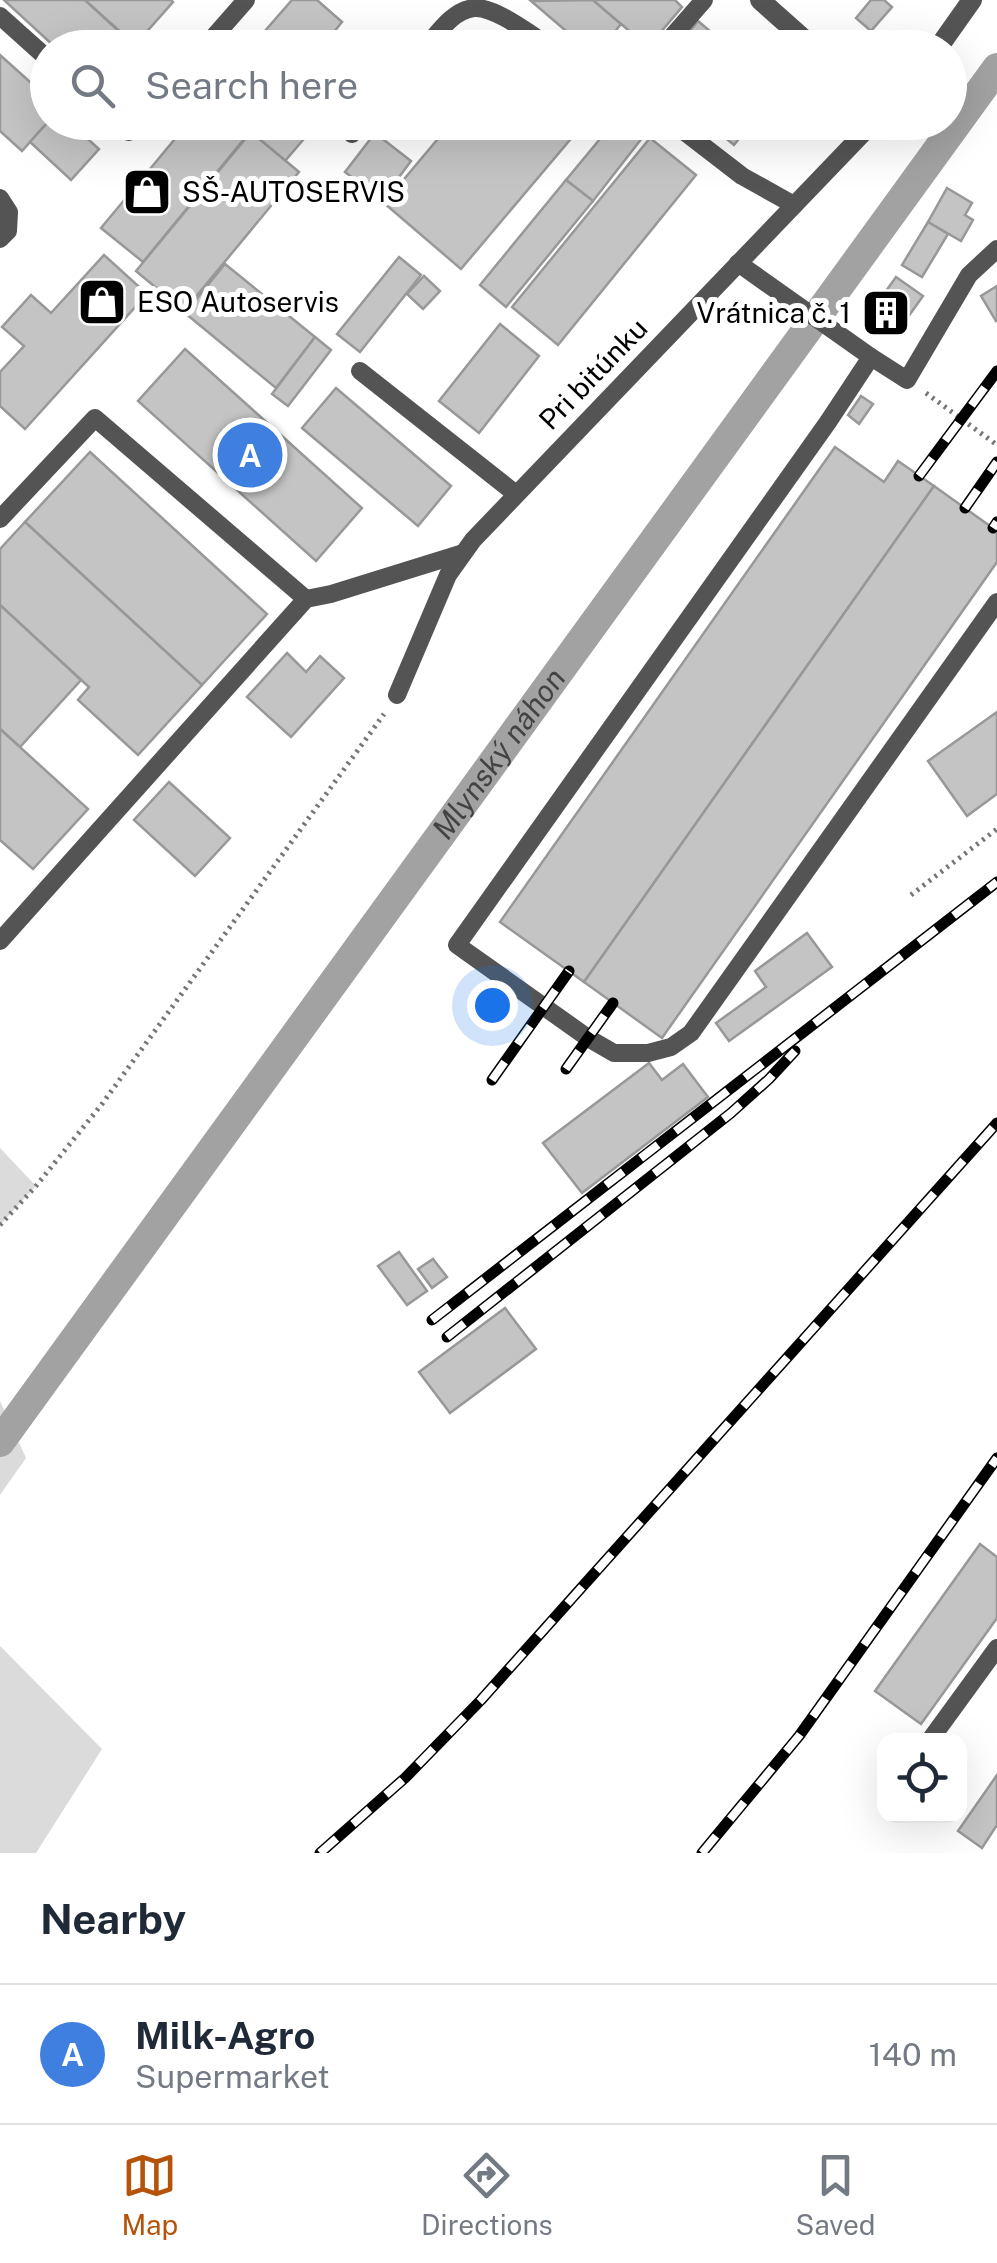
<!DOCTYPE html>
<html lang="en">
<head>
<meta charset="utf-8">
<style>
  :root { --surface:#fff; --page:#f6f6f7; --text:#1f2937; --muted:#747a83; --line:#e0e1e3; --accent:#b45309 }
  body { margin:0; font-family:"Public Sans",sans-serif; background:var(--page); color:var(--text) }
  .controls { position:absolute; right:30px; bottom:30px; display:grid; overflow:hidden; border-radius:20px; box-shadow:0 10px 40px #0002 }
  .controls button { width:90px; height:90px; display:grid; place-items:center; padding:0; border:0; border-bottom:2px solid var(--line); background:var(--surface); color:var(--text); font:50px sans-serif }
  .you { position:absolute; left:492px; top:1005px; width:35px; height:35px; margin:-25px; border:8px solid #fff; border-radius:50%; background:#1a73e8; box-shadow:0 0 0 15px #1a73e833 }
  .badge { display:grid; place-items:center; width:65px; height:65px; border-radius:50%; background:var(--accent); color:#fff; font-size:32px; font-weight:700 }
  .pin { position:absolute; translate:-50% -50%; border:5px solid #fff; box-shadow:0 2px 10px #0006 }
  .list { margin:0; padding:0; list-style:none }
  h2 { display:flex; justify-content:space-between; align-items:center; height:130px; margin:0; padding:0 40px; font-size:42px }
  h2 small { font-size:32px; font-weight:400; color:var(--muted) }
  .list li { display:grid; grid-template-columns:65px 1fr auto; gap:30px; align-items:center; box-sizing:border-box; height:140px; padding:0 40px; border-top:2px solid var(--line) }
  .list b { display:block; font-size:38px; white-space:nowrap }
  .list p { margin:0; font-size:32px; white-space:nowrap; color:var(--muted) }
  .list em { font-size:32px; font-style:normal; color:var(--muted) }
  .icon { flex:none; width:55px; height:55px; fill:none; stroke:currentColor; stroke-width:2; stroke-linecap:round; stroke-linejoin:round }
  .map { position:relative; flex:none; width:997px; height:1853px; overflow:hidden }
  .search { position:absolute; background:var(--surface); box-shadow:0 10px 40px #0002; left:30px; right:30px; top:30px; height:110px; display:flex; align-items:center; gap:25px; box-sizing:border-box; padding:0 35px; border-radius:55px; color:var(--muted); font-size:38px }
  .sheet { height:270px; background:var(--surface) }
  nav { display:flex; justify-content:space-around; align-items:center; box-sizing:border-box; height:140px; border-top:2px solid var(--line); background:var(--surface); font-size:28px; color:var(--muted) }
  nav a { display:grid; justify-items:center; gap:5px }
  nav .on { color:var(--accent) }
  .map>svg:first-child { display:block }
  .green { fill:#dbdbdb }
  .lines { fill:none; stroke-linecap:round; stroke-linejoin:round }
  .canal { stroke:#a2a2a2; stroke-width:30 }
  .building { fill:#c4c4c4; stroke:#989898; stroke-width:2.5 }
  .path { stroke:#767676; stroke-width:5; stroke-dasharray:2.5 5; stroke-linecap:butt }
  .service { stroke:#545454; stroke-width:18 }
  .minor { stroke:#545454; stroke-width:20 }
  .rail-casing { stroke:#000; stroke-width:11 }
  .rail { stroke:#fff; stroke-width:8; stroke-dasharray:22; stroke-linecap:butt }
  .labels { text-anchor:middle; stroke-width:10; stroke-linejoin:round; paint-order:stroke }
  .poi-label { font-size:28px; fill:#000; stroke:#fff; text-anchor:start }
  .street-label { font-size:28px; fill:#000; stroke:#fff }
  .water-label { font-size:30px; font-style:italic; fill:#434343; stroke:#fff }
</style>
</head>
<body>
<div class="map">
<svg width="997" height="1853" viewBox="0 0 997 1853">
  <rect width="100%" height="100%" fill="#fff"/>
  <g class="green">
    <path d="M0,1148L36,1186L0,1225Z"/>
    <path d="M0,1401L26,1458L0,1495Z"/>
    <path d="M0,1646L102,1749L36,1853H0Z"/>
  </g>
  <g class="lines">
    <path class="canal" id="s1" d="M0,1442L997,68"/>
  </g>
  <g class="building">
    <path d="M4,0H85L137,48H56Z"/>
    <path d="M85,0H171L173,2L135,45Z"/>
    <path d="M292,0H317L342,22L321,48H267L257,40Z"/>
    <path d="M593,0L621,24L602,48H586L531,1Z"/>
    <path d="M593,0H675L682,7L648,47Z"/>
    <path d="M871,0H884L892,7L871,31L856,18Z"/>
    <path d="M698,21L730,48H676Z"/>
    <path d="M0,55L48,98V122L22,151L0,131Z"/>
    <path d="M48,122H69L99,149L71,180L30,142Z"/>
    <path d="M189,122H258L143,262L101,228Z"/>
    <path d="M258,122H296L309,133L285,161L251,132Z"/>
    <path d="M452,122H585L461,269L384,203Z"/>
    <path d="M614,122H633L646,133L593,201L566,180Z"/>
    <path d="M706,122H752L734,145Z"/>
    <path d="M251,132L299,172L184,311L136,271Z"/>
    <path d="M375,133L411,161L382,200L345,172Z"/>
    <path d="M650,138L696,175L558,345L512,307Z"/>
    <path d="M566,180L593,201L506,307L480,285Z"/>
    <path d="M947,188L972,203L965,215L973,220L961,241L928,222Z"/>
    <path d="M928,222L948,234L922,277L902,265Z"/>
    <path d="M104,255L147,294L25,429L0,406V372L24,346L2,327L31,295L51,313Z"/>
    <path d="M399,257L421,275L360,352L337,334Z"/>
    <path d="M225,264L315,337L276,388L185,313Z"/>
    <path d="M424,276L440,291L423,309L407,294Z"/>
    <path d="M896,277L923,296L908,317L881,298Z"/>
    <path d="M997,286V320L996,321L981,296Z"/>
    <path d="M881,298L902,313L891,329L870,313Z"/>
    <path d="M500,324L539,356L479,433L439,401Z"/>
    <path d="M315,337L331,350L288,406L272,394Z"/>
    <path d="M185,349L362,508L316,561L138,401Z"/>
    <path d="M336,388L451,486L418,526L302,428Z"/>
    <path d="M861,396L873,404L859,424L848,415Z"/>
    <path d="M835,447L884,482L898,461L934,486L584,982L500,922Z"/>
    <path d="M90,452L267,614L202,685L25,522Z"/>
    <path d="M934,486L997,531V562L662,1038L584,982Z"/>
    <path d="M25,522L202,685L138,755L78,700L89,687L0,605V549Z"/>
    <path d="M0,605L81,680L20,747L0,729Z"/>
    <path d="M287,653L306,672L320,656L344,678L291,737L247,697Z"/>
    <path d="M997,712V794L967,816L928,761Z"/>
    <path d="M0,729L88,809L33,869L0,840Z"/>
    <path d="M169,782L230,838L195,876L134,820Z"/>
    <path d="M807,933L832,967L729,1041L716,1023L766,987L755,971Z"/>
    <path d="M649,1063L662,1080L683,1064L708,1097L582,1193L543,1143Z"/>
    <path d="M399,1252L427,1291L407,1305L378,1266Z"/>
    <path d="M433,1259L447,1277L432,1288L418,1269Z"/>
    <path d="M505,1308L536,1349L450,1413L419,1372Z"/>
    <path d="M980,1544L997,1557V1618L921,1724L875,1691Z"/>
    <path d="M997,1775V1825L982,1848L958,1831Z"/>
  </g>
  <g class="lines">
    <g class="path">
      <path d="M926,393L997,445"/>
      <path d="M911,895L997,829"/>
      <path d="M0,1225L36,1186L102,1104L384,714"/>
    </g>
    <g class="service">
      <path d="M0,16L48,59"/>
      <path d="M204,48L246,0"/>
      <path d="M425,48C438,33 453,10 474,8C495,6 534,37 552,48"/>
      <path d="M662,48L704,0"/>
      <path d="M118,122L129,132L137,122"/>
      <path d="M672,122L742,176L794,205"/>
      <path d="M352,134L362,122"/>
      <path d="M0,198L9,212L8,231L0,239"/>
      <path d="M738,263L871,357L828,422L457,945L588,1038L614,1053H648L671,1047L691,1033L997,602"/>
      <path d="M871,357L907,380L969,275L997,249"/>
      <path d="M360,371L516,494"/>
      <path d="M0,519L95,418L306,599"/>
      <path d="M397,695L448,575L473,540L874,122"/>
      <path d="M0,941L306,599L331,594L463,553"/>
      <path d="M930,1740L997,1648"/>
    </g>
    <g class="minor">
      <path d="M760,0L814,48"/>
      <path d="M938,48L972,0"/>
    </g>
    <g class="rail-casing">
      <g id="rail">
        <path d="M919,476L997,371"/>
        <path d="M965,508L997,462"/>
        <path d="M993,528L997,522"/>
        <path d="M566,1069L613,1003"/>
        <path d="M492,1080L569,971"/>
        <path d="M432,1320L997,882"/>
        <path d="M447,1337L731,1113L769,1079L795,1051"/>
        <path d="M320,1853L405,1778L481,1700L997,1123"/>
        <path d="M702,1853L799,1736L997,1458"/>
      </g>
    </g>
    <use href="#rail" class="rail"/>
  </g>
  <defs>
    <g id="shop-square" transform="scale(2.5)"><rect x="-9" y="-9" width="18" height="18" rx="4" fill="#000" stroke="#fff"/><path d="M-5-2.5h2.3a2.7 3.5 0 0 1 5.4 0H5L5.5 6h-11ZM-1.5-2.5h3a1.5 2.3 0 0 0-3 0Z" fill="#fff"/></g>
    <g id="building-square" transform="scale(2.5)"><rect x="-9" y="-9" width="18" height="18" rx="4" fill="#000" stroke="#fff"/><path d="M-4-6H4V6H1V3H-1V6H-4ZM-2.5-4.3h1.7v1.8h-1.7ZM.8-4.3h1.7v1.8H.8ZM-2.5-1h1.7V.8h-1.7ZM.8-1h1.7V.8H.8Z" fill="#fff"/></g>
  </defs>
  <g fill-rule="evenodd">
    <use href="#shop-square" x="147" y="192"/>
    <use href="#shop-square" x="102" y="302"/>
    <use href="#building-square" x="886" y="313"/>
  </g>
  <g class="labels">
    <g class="poi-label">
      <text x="182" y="202">SŠ-AUTOSERVIS</text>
      <text x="137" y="312">ESO Autoservis</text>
      <text x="851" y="323" text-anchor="end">Vrátnica č. 1</text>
    </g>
    <g class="street-label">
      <text transform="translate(593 374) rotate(-46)" y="10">Pri bitúnku</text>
    </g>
    <g class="water-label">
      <text dy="10" stroke="none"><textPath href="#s1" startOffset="850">Mlynský náhon</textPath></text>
    </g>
  </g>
</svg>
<div class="controls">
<button><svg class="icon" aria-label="locate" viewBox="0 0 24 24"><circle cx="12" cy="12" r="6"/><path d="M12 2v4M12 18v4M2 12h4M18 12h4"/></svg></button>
</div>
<div class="you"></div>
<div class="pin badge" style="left:250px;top:455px;background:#3f7fe0">A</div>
<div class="search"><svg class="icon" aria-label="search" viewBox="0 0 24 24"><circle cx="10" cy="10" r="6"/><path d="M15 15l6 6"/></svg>Search here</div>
</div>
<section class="sheet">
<h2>Nearby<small></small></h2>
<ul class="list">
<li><span class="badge" style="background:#3f7fe0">A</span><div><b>Milk-Agro</b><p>Supermarket</p></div><em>140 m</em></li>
</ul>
</section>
<nav>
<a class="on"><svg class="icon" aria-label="map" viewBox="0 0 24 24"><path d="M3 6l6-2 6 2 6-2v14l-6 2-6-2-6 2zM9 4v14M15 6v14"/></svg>Map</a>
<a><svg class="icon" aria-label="directions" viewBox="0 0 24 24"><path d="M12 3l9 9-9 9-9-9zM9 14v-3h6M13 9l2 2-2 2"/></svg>Directions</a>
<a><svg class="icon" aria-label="saved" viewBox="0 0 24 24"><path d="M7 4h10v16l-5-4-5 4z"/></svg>Saved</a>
</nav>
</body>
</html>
